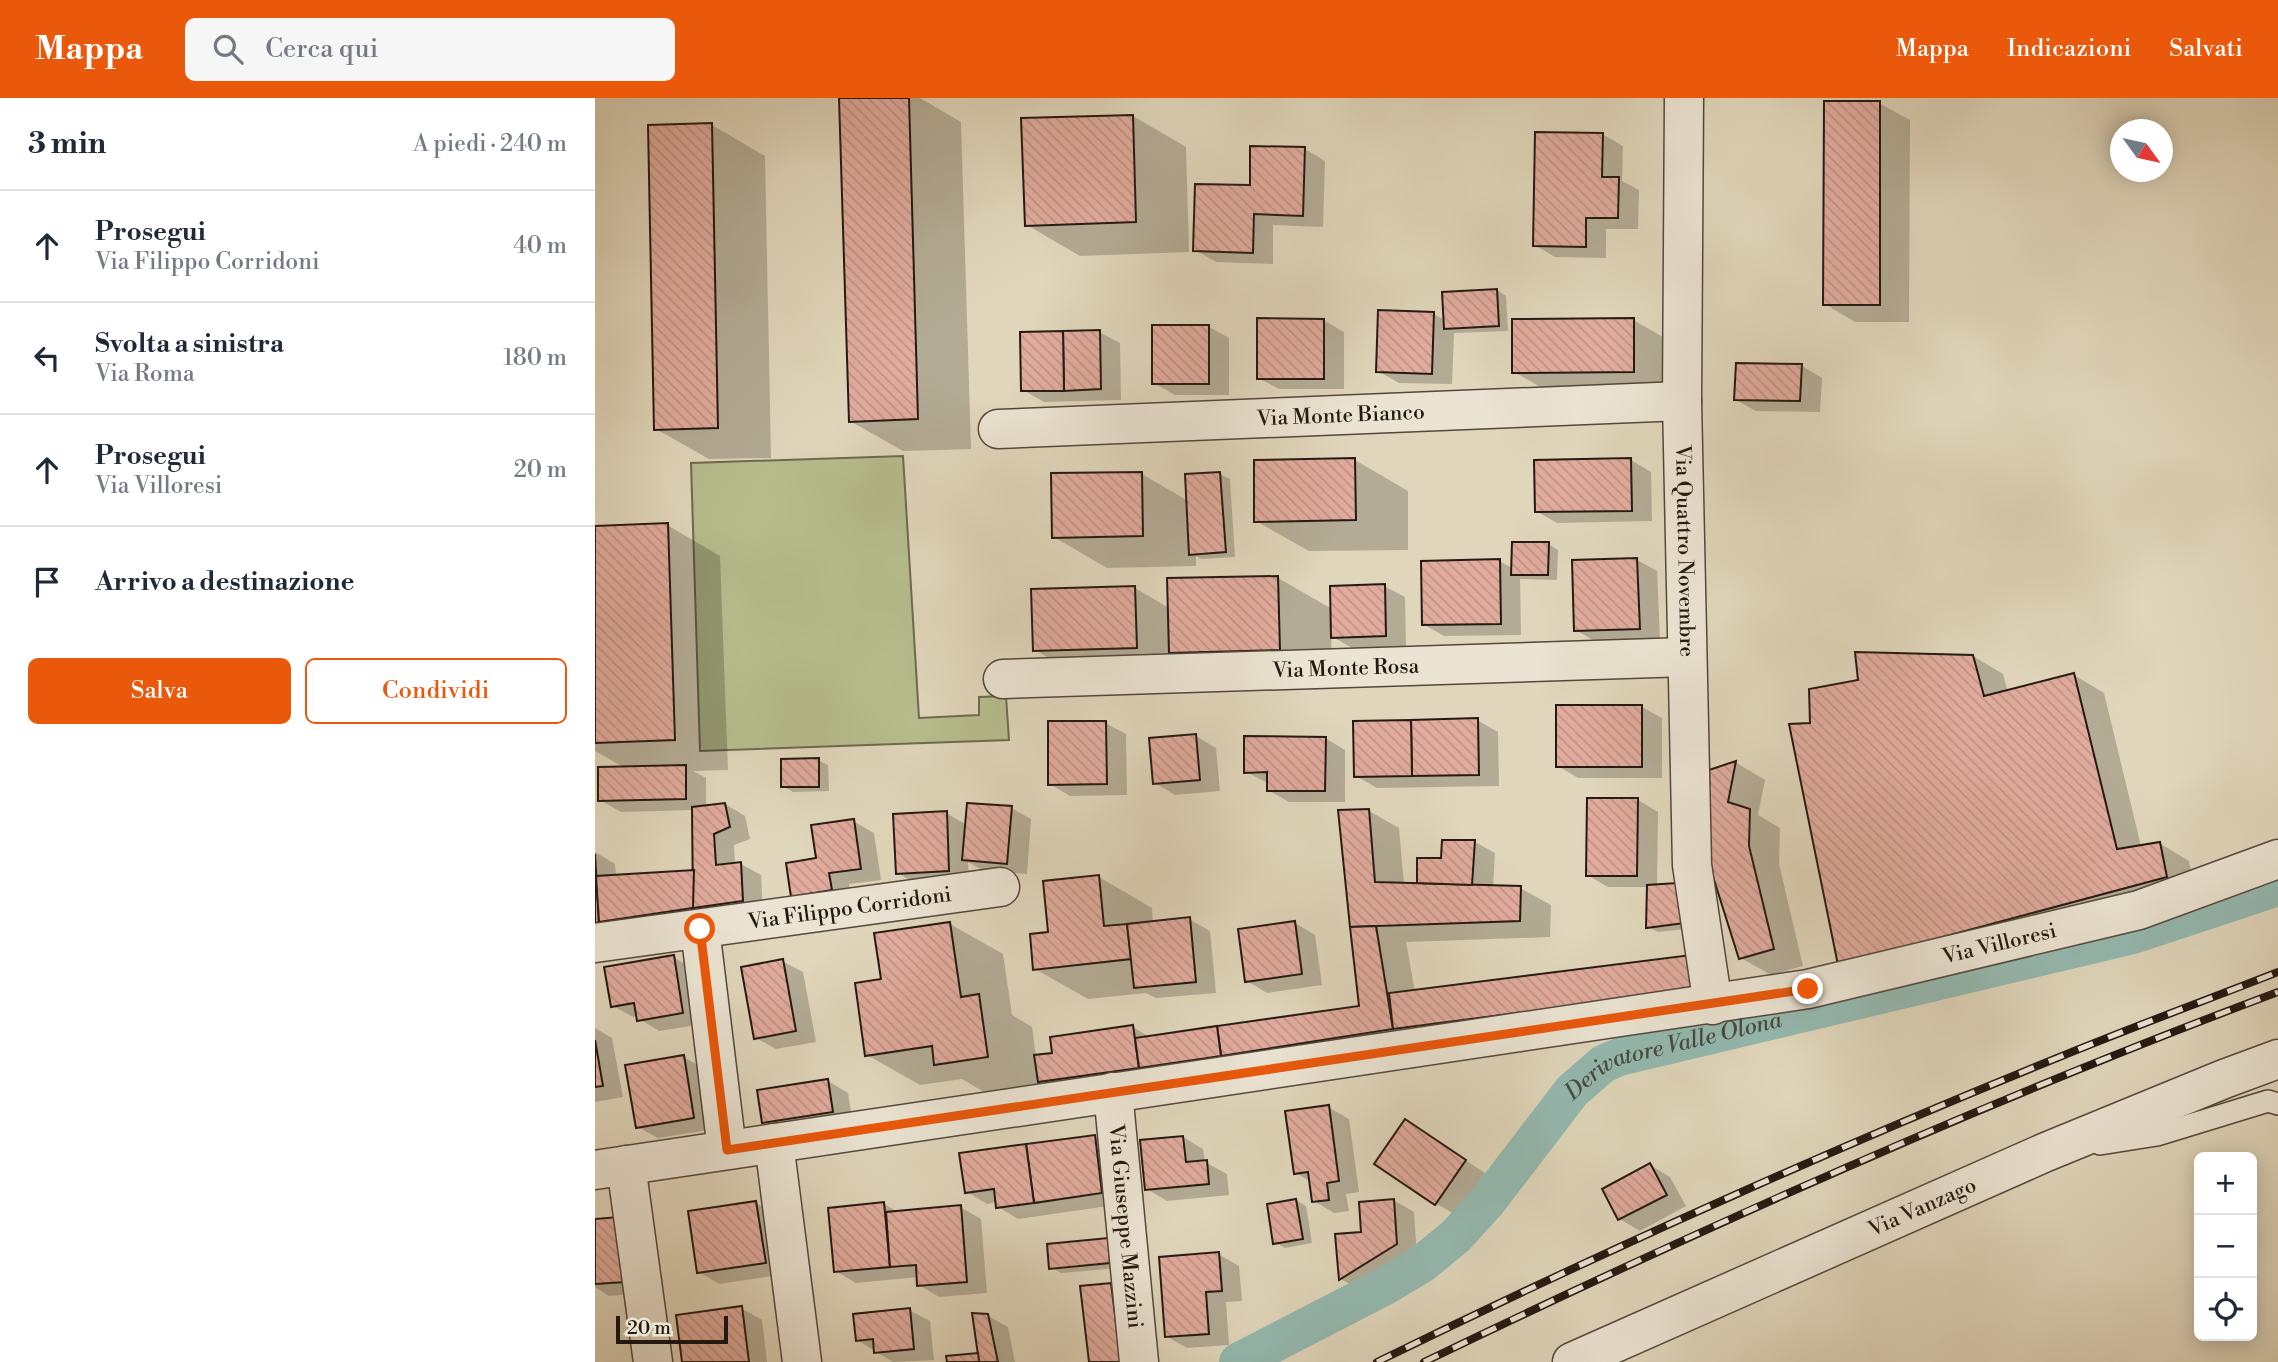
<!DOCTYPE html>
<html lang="it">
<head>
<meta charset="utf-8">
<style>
  :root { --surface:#fff; --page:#f6f6f7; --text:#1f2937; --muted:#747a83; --line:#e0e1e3; --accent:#ea580c }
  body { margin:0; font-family:"Libre Bodoni",serif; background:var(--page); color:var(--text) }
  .controls { position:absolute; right:21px; bottom:21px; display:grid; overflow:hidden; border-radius:10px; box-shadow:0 4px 18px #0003 }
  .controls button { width:63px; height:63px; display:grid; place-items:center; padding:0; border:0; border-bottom:2px solid var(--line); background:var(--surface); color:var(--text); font:35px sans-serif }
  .compass { position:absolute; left:1515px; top:21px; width:63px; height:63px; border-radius:50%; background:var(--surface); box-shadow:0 4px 18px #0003; rotate:123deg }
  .scale { position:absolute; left:21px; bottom:18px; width:112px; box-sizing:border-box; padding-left:7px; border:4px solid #251911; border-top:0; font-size:19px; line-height:24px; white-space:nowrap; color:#251911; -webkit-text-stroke:5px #ebe4d3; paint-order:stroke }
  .stop { position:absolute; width:21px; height:21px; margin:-16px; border:5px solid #ea580c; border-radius:50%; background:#fff }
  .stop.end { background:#ea580c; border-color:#fff; box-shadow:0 2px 7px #0008 }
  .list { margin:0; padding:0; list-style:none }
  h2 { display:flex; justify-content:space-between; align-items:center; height:91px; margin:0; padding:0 28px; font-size:30px }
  h2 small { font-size:23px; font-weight:400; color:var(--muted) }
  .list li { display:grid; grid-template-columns:46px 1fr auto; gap:21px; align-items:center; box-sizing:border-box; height:112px; padding:0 28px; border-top:2px solid var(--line) }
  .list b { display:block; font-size:26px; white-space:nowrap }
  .list p { margin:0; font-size:23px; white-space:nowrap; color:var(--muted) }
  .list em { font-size:23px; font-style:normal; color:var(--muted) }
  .actions { display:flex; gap:14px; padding:21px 28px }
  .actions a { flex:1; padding:16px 0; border:2px solid var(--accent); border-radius:10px; text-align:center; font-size:24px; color:var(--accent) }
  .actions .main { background:var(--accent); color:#fff }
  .icon { flex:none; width:38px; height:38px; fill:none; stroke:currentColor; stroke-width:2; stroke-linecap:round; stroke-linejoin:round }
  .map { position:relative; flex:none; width:1683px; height:1264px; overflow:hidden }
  header { display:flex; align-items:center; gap:42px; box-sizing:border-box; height:98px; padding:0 35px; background:var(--accent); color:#fff }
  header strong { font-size:33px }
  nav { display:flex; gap:38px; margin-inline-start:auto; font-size:24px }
  .search { width:490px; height:63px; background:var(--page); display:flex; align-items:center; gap:18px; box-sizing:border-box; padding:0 24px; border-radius:10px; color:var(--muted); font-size:26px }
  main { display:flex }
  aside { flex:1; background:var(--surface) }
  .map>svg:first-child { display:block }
  .green { fill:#b6bd8d; stroke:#6e6b4f; stroke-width:2 }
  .shadow { fill:#0003 }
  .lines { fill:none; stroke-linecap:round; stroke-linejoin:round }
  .canal { stroke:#94b9b0; stroke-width:38 }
  .building { fill:url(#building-back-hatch); stroke:#251911; stroke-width:2 }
  .service-casing { stroke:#54483c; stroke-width:24 }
  .minor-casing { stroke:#54483c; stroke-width:41 }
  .tertiary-casing { stroke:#54483c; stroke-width:41 }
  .service { stroke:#ebe4d3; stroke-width:21 }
  .minor { stroke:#ebe4d3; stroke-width:38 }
  .tertiary { stroke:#ebe4d3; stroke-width:38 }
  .rail-casing { stroke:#251911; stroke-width:8 }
  .rail { stroke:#ebe4d3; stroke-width:5; stroke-dasharray:16; stroke-linecap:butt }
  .route { stroke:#ea580c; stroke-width:9 }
  .labels { text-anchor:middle; stroke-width:5; stroke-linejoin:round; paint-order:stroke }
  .street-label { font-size:21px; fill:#251911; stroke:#ebe4d3 }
  .water-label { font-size:23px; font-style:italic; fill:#464941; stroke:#ebe4d3 }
</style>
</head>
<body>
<header>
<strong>Mappa</strong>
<div class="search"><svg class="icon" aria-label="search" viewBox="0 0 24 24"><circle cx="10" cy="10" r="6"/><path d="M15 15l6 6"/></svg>Cerca qui</div>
<nav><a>Mappa</a><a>Indicazioni</a><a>Salvati</a></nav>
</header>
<main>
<aside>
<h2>3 min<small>A piedi · 240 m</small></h2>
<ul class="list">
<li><svg class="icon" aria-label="ahead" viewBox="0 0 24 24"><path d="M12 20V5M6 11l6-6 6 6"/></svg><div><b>Prosegui</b><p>Via Filippo Corridoni</p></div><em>40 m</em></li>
<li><svg class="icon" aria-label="left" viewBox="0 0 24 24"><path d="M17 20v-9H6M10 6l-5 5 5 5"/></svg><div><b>Svolta a sinistra</b><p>Via Roma</p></div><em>180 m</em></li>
<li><svg class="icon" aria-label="ahead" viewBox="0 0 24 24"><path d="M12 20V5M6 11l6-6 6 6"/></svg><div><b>Prosegui</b><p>Via Villoresi</p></div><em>20 m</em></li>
<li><svg class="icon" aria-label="arrive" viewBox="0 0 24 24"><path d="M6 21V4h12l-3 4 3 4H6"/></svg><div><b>Arrivo a destinazione</b></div></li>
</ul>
<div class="actions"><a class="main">Salva</a><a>Condividi</a></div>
</aside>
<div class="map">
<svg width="1683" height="1264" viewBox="0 0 1683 1264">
  <defs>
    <pattern id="building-back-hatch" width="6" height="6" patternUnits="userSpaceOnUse" patternTransform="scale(1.75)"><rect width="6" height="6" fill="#e1ab9d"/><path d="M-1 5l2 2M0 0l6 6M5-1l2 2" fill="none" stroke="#c19386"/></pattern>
  </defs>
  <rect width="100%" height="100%" fill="#e0d6bb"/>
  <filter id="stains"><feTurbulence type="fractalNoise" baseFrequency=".00286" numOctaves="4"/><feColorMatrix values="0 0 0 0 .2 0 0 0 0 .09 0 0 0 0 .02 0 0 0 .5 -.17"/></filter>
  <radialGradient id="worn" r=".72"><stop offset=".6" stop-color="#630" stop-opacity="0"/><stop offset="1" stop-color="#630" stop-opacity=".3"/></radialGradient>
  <path class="green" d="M308,358L324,620L384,617V599L411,598L414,642L105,653L96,365Z"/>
  <g class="shadow">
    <path d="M246,0H325L366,24L376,351L308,353L255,323Z"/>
    <path d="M1284,5L1315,22L1314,224H1260L1230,206Z"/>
    <path d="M538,18L591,49L594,154L485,158L432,127Z"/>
    <path d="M117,27L170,58L176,360L114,361L61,331Z"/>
    <path d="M1007,36L1028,48L1027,83L1044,92L1043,131H1011V160L960,159L940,147Z"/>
    <path d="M710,51L730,63L728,129L678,127V166L621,164L600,152L656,89Z"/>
    <path d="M902,192L911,198L913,233L859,235L857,286L804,285L783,273L839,216L850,222Z"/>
    <path d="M728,222L749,234V291H684L663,280Z"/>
    <path d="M1038,222L1091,252V303L972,304L919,274Z"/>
    <path d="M614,229L634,240V297H580L559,285Z"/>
    <path d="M504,234L525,245L526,302L449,304L428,292Z"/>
    <path d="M1207,268L1227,280L1225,314L1161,313L1141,302Z"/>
    <path d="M760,362L813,393V452L714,453L661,423Z"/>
    <path d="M1036,362L1056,374L1057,423L962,425L941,413Z"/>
    <path d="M547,376L593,403L625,376L635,381L640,459L606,461L601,458V468L512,470L459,439Z"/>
    <path d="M72,427L125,458L133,672L98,673L111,680V709L130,706L150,718L155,741L139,747L140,766H146L166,777L168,814L0,838V754L20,766L21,779L101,774L99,712L26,714L5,702L30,670L0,653V429Z"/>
    <path d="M953,446L963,452L962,482L925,481L926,537L849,538L828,526L905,463L918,471Z"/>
    <path d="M1042,462L1062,473L1065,542L1001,544L981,532Z"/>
    <path d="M683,480L737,511L789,488L810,499L811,549L759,551L736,538L738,582L493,583L440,552L540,490L574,510Z"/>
    <path d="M1378,558L1408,576L1413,594L1479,577L1509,595L1546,748L1564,745L1594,763L1601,796L1274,884L1216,626Z"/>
    <path d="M1047,609L1067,620V680H983L963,668Z"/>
    <path d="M882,622L903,634L904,688L782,690L761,678Z"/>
    <path d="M510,625L531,636L532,697L475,698L455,686Z"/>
    <path d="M601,638L621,650L625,693L580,697L560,685Z"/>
    <path d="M730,640L750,652V704H694L673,692V685L651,674Z"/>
    <path d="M223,662L233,667L234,693L198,694L188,688Z"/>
    <path d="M1140,664L1170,682L1163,717L1185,730L1184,766L1208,868L1176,877L1146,860L1117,768Z"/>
    <path d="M1043,702L1063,714L1062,788L1099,830L1063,834L1053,829L1054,789H1013L992,777Z"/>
    <path d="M416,710L436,721L432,776L389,773L373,764L374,784L323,787L303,775L351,715L372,727Z"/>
    <path d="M774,713L804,730L809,787H830L824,784L848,762L880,744L900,755L898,789L925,790L956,807L955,839L811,844L820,894L1130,909L465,995L445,983L446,989L394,997L367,981L325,987L272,957L288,882L355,826L408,856L417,917L437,929L441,959L459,956L538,929L556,940L766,910Z"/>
    <path d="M258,723L279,735L286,782L254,786L256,803L198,797L223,761Z"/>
    <path d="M504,779L557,810L558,825L594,821L615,833L621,895L561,900L551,895L493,901L440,871L455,835Z"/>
    <path d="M700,825L720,837L727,887L672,895L652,883Z"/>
    <path d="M78,859L99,871L108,926L64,933L44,921L43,918L38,919L18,908Z"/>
    <path d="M187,863L208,874L221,944L181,951L161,940Z"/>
    <path d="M0,930L17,940L28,999L0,1004Z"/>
    <path d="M88,959L109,970L119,1031L63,1040L43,1029Z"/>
    <path d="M233,983L253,995L258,1025L189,1036L169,1024Z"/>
    <path d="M733,1009L754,1021L764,1094L751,1096L754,1113L739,1115L719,1103L716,1084L701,1075Z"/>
    <path d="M811,1023L890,1075L861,1117L840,1105Z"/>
    <path d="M500,1038L520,1050L527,1106L423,1121L403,1109L402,1104L392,1106L372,1094Z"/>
    <path d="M588,1039L608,1051L610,1064L632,1076L634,1097L572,1103L552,1091Z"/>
    <path d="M1055,1067L1075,1079L1091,1108L1045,1133L1025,1121Z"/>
    <path d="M701,1102L711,1108L717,1145L690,1150L680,1144Z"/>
    <path d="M798,1102L819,1114L822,1158L766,1193L746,1181L742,1138L768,1136Z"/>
    <path d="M161,1105L181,1117L190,1176L124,1186L104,1174Z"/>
    <path d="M289,1106L303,1114L365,1109L386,1121L392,1195L344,1199L324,1187V1179L261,1185L241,1173Z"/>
    <path d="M0,1123L50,1195L14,1198L0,1189Z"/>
    <path d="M513,1142L524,1170L466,1175L456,1169Z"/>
    <path d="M623,1156L644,1168L647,1203L631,1204L634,1247L592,1250L571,1238Z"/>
    <path d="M146,1210L167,1222L172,1264H88Z"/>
    <path d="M314,1212L335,1223L339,1262L298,1264L262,1242Z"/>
    <path d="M393,1218L413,1229L420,1264H353L385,1256Z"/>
  </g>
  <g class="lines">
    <path class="canal" id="s1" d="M643,1264L792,1187L827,1166L861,1138L892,1104L977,993L1008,966L1024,959L1538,837L1683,789"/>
  </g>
  <g class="building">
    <path d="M244,0H314L323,321L254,324Z"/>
    <path d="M1229,3H1285V207H1228Z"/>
    <path d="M538,17L541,124L430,128L426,20Z"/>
    <path d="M117,25L123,330L59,332L53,27Z"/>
    <path d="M940,34L1008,35L1007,79H1024L1023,120H991V149L938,148Z"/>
    <path d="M655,48L710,49L708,118L659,116L658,155L598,153L600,86L655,87Z"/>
    <path d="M902,191L904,228L849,231L847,194Z"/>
    <path d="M783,212L839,214L837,276L781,274Z"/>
    <path d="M662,220L729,221V281H662Z"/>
    <path d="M1039,220V274L917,275V221Z"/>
    <rect x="557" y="227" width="57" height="59"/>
    <path d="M505,232L506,291L469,293L468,233Z"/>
    <path d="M468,233L469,293H426L425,234Z"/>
    <path d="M1141,265L1207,266L1205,303L1139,302Z"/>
    <path d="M760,360L761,422L659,424V362Z"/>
    <path d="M1036,360L1037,413L940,414L939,362Z"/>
    <path d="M547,374L548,438L457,440L456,375Z"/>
    <path d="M625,374L631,454L594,457L590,376Z"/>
    <path d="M73,425L80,642L0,645V428Z"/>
    <path d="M917,444H954L953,477H916Z"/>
    <path d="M1042,460L1045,531L979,533L977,462Z"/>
    <path d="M905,461L906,526L827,527L826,463Z"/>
    <path d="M683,478L685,552L574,555L572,480Z"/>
    <path d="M790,486L791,538L736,540L735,488Z"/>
    <path d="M540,488L542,550L438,553L436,491Z"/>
    <path d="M1260,554L1378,557L1389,598L1479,575L1522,751L1565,744L1572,779L1243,867L1194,626L1215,625L1214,591L1263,582Z"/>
    <rect x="961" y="607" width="86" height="62"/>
    <path d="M883,620L884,677L817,678L816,622Z"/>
    <path d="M816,622L817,678L759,679L758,623Z"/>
    <path d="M453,623H511L512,686L453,687Z"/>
    <path d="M601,636L605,682L558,686L554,640Z"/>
    <path d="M649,638L731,639L730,693H672V674L649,675Z"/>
    <path d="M224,660V689H186V661Z"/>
    <path d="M1141,663L1133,704L1155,711L1154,748L1179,851L1144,861L1115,769L1114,672Z"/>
    <path d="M91,667V701L3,703V669Z"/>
    <path d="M992,700H1043L1042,778H991Z"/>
    <path d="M130,705L135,729L119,736L121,767L146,764L148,803L98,810L97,709Z"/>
    <path d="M372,705L417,708L412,766L367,762Z"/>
    <path d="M774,711L780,784L926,788L925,823L755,829L743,712Z"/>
    <path d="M352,713L354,773L301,776L298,716Z"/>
    <path d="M259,721L266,771L234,775L237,792L196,799L191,765L221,760L216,727Z"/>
    <path d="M847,742H880L877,787L822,785V760H846Z"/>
    <path d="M0,756L4,824L0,825Z"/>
    <path d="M99,772L98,810L4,824L1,778Z"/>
    <path d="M504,777L509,828L532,826L536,861L438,872L435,836L453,834L448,783Z"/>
    <path d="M1082,785L1090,825L1051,830L1052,787Z"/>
    <path d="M595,819L601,884L539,890L532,826Z"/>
    <path d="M700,823L707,876L650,884L643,831Z"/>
    <path d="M355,824L366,899L384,896L393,959L339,967L337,948L270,958L260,885L286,881L279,835Z"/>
    <path d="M781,828L798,931L626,958L622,928L764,908L755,829Z"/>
    <path d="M79,857L88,915L42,923L39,905L16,909L9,869Z"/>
    <path d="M1096,857L1101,892L798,931L794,895Z"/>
    <path d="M188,861L201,933L159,941L146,869Z"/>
    <path d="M538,927L544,970L443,984L439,957L457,955L455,939Z"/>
    <path d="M622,928L626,958L544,970L540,940Z"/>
    <path d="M0,942L8,988L0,989Z"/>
    <path d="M89,957L99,1020L41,1030L30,967Z"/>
    <path d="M233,981L238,1014L167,1025L162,992Z"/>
    <path d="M734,1007L744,1083L732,1085L734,1102L717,1104L713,1074L699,1076L690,1013Z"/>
    <path d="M810,1021L871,1062L840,1107L779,1066Z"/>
    <path d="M500,1037L507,1095L439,1105L431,1046Z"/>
    <path d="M588,1038L591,1064L612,1062L614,1086L550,1092L545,1042Z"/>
    <path d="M431,1046L439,1105L401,1110L399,1091L370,1095L364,1055Z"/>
    <path d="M1055,1065L1072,1097L1023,1122L1007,1091Z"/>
    <path d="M701,1101L708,1141L678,1146L672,1106Z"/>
    <path d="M799,1101L802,1146L744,1182L740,1136L766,1134L764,1104Z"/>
    <path d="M161,1103L171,1165L102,1175L93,1113Z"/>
    <path d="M289,1104L295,1169L239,1174L233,1110Z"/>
    <path d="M366,1107L372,1184L322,1188L321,1167L295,1169L291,1114Z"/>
    <path d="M24,1119L30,1184L0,1186V1121Z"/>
    <path d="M513,1140L515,1165L454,1171L452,1146Z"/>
    <path d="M624,1154L627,1193L611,1194L614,1236L570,1239L564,1159Z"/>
    <path d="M516,1185L526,1264H494L485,1188Z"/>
    <path d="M147,1208L154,1264H87L81,1217Z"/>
    <path d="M315,1210L319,1251L279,1255L278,1241L261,1243L258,1216Z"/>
    <path d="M377,1215L393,1216L403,1264H384Z"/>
    <path d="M383,1255L384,1264H352L351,1258Z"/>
  </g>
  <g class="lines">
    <g class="service-casing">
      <path id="service" d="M1505,1046L1562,1037L1673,1003L1683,1006"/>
    </g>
    <g class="minor-casing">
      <g id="minor">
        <path id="s2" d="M1089,0L1087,303L1097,767L1118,907"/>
        <path id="s3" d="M403,331L1087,303"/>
        <path id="s4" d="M408,581L1092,559"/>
        <path d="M105,831L132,1052"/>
        <path id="s5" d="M0,845L405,789"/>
        <path id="s6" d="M518,994L544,1264"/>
        <path d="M179,1045L207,1264"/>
        <path d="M31,1067L58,1264"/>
        <path id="s7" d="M0,1072L1213,891L1544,812L1683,761"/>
      </g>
    </g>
    <g class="tertiary-casing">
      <g id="tertiary">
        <path id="s8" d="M977,1264L1451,1054L1629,981L1683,961"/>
      </g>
    </g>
    <use href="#service" class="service"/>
    <use href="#minor" class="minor"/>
    <use href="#tertiary" class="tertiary"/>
    <g class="rail-casing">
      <g id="rail">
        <path d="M782,1264C1005,1155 1232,1053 1462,960C1535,930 1609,903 1683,874"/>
        <path d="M829,1264C1107,1130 1393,1002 1683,894"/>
      </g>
    </g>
    <use href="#rail" class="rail"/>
  </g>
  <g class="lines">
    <path class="route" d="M105,831L132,1052L1213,891"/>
  </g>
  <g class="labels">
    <g class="street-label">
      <text dy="7" stroke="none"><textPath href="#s3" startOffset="343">Via Monte Bianco</textPath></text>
      <text dy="7" stroke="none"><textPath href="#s2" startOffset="453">Via Quattro Novembre</textPath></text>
      <text dy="7" stroke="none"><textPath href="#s4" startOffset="343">Via Monte Rosa</textPath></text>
      <text dy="7" stroke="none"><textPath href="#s5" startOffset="257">Via Filippo Corridoni</textPath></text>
      <text dy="7" stroke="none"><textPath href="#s7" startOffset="1423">Via Villoresi</textPath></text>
      <text dy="7" stroke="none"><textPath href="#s8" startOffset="383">Via Vanzago</textPath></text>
      <text dy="7" stroke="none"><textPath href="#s6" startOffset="135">Via Giuseppe Mazzini</textPath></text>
    </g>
    <g class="water-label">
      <text dy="8" stroke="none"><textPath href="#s1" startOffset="548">Derivatore Valle Olona</textPath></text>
    </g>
  </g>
  <rect width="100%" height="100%" filter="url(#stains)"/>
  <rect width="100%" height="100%" fill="url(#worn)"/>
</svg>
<div class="controls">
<button>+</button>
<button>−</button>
<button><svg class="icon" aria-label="locate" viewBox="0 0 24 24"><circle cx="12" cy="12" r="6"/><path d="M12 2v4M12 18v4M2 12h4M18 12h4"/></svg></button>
</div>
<svg class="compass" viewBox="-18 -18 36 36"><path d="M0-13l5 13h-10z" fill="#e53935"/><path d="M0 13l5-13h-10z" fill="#747a83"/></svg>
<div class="scale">20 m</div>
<div class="stop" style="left:105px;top:831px"></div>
<div class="stop end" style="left:1213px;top:891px"></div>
</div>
</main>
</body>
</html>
